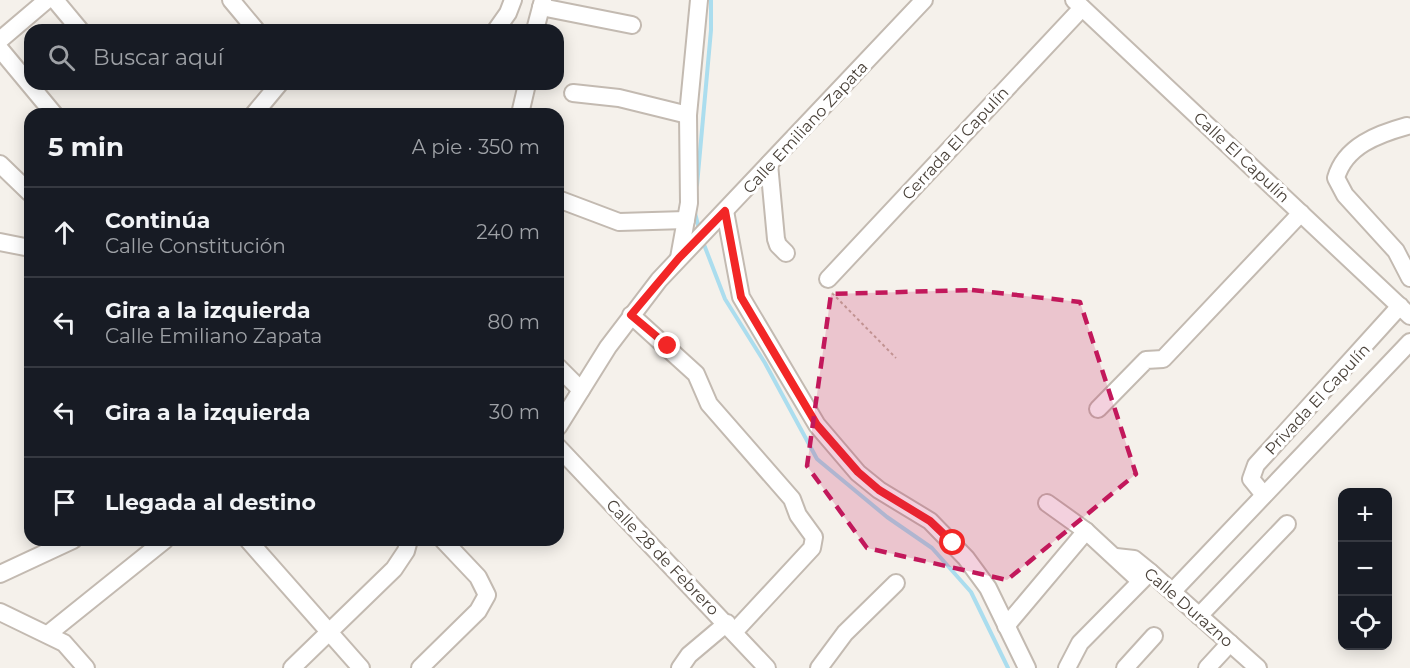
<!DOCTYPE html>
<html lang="es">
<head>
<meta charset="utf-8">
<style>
  :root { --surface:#171b24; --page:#242831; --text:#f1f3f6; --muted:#9ea1a6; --line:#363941 }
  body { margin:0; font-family:Montserrat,sans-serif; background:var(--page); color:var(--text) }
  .controls { position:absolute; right:18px; bottom:18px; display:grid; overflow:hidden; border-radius:12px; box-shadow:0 3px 15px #0003 }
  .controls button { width:54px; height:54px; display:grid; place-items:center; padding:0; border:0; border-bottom:2px solid var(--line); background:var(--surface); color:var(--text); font:30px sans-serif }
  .stop { position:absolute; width:18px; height:18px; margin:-14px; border:4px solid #f22626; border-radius:50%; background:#fff }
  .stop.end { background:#f22626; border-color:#fff; box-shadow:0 2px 6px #0008 }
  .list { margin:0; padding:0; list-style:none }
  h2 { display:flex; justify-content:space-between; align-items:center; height:78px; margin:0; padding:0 24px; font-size:26px }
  h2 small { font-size:20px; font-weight:400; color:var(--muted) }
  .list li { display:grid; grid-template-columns:39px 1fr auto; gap:18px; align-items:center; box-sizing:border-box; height:90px; padding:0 24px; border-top:2px solid var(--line) }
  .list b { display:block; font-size:22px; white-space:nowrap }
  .list p { margin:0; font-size:20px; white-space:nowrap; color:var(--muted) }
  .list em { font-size:20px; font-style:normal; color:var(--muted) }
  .icon { flex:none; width:33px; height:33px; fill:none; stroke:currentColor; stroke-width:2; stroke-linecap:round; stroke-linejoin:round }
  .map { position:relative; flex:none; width:1410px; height:668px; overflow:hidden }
  .search { position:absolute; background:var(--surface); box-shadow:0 3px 15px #0003; left:24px; top:24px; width:540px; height:66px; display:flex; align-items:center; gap:15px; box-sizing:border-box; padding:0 21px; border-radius:18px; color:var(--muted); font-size:22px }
  .panel { position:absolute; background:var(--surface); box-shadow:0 3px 15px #0003; left:24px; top:108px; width:540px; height:438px; border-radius:18px }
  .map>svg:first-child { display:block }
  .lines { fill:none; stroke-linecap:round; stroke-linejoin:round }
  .stream { stroke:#abddee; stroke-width:4 }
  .minor-casing { stroke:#c3bab1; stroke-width:20 }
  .path { stroke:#c2b1a0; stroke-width:2; stroke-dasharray:3 3; stroke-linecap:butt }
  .minor { stroke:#fff; stroke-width:16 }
  .route { stroke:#f22626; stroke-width:8 }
  .marked { fill:#c2185b; fill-opacity:0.2; stroke:#c2185b; stroke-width:4.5; stroke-dasharray:12 8; stroke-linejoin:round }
  .labels { text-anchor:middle; stroke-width:6; stroke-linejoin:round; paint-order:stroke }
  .street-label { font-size:16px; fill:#494139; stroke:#fff }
</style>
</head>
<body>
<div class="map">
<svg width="1410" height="668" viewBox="0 0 1410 668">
  <rect width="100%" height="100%" fill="#f5f1eb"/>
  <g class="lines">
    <g class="stream">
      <path d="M697,185L711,30V0"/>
      <path d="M695,213L699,229"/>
      <path d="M703,242L725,299L765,363L817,459L887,517L932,548L971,592L1008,668"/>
    </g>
    <g class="minor-casing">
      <g id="minor">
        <path d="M55,0L80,30"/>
        <path d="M231,0L256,30"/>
        <path d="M1074,0L1410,316"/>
        <path d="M541,7L632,25"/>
        <path d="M496,30L508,13L513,0"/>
        <path d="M535,30L543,0"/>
        <path d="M0,40L47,0"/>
        <path d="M0,49L54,114"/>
        <path d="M573,93L619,98L688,115"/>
        <path d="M254,114L279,84"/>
        <path d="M520,114L527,84"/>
        <path d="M1407,126C1378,134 1345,146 1336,178L1345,195L1396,251L1410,278"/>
        <path d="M0,164L30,193"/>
        <path d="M769,164L776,239L778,245L786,253"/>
        <path d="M558,199L619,222L686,220"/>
        <path d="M725,211L741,297L817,425L858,473L879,490L930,521L966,558L988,588L1027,668"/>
        <path d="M0,242L30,248"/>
        <path d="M679,258L689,203L688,115L699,0"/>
        <path d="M828,279L1082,8"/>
        <path d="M631,315L696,374L709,404L792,499L798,515L814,537L812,548L735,631"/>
        <path d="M558,367L581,390"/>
        <path d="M1098,409L1146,360L1163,359L1301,213"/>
        <path d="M558,427L608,347L659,280L924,0"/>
        <path d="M558,447L767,668"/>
        <path d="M1264,495L1251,479L1256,465L1400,306"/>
        <path d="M1047,503L1086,531L1140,581"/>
        <path d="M248,540L361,668"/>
        <path d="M1116,557L1134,559L1150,572L1258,668"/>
        <path d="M0,574L73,540"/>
        <path d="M1173,591L1410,342"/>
        <path d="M0,612L64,643L86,668"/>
        <path d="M1199,616L1287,524"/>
        <path d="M1006,626L1086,531"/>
        <path d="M48,634L165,540"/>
        <path d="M292,668L394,569L406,551L409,540"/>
        <path d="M420,668L478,611L487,595L478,577L443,540"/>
        <path d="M680,668L689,655L727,623"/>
        <path d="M819,668L845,633L896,583"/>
        <path d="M1067,668L1080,643L1150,572"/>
        <path d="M1125,668L1154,636"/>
        <path d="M1207,668L1230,643"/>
      </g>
    </g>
    <path class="path" d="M832,293L896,358"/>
    <use href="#minor" class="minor"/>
  </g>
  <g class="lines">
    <path class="route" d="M668,346L631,315L679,258L725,211L741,297L817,425L858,472L879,490L930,521L953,543"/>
  </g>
  <path class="marked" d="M972,290L1080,302L1136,474L1007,580L867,548L807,466L831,294Z"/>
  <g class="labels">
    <g class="street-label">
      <text transform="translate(805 127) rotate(-47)" y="6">Calle Emiliano Zapata</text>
      <text transform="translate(955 143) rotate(-47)" y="6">Cerrada El Capulín</text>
      <text transform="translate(1242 157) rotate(43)" y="6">Calle El Capulín</text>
      <text transform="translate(1317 399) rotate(-47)" y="6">Privada El Capulín</text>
      <text transform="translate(663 557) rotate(46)" y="6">Calle 28 de Febrero</text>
      <text transform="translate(1189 607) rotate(41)" y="6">Calle Durazno</text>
    </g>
  </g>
</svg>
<div class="controls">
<button>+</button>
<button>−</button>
<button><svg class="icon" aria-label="locate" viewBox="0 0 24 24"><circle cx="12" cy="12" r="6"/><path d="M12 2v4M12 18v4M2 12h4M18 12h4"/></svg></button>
</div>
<div class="stop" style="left:953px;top:543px"></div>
<div class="stop end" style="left:668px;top:346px"></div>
<div class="search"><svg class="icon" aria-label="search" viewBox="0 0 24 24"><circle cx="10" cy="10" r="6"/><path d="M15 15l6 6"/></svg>Buscar aquí</div>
<section class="panel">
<h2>5 min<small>A pie · 350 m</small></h2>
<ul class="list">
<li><svg class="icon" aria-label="ahead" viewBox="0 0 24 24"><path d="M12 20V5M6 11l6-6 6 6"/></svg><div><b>Continúa</b><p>Calle Constitución</p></div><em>240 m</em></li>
<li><svg class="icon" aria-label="left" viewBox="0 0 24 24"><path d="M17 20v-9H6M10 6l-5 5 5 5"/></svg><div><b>Gira a la izquierda</b><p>Calle Emiliano Zapata</p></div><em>80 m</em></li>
<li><svg class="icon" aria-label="left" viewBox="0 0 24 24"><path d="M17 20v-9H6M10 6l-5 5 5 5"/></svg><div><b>Gira a la izquierda</b></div><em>30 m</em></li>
<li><svg class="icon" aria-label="arrive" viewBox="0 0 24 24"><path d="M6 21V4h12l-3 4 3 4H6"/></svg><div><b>Llegada al destino</b></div></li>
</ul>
</section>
</div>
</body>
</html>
